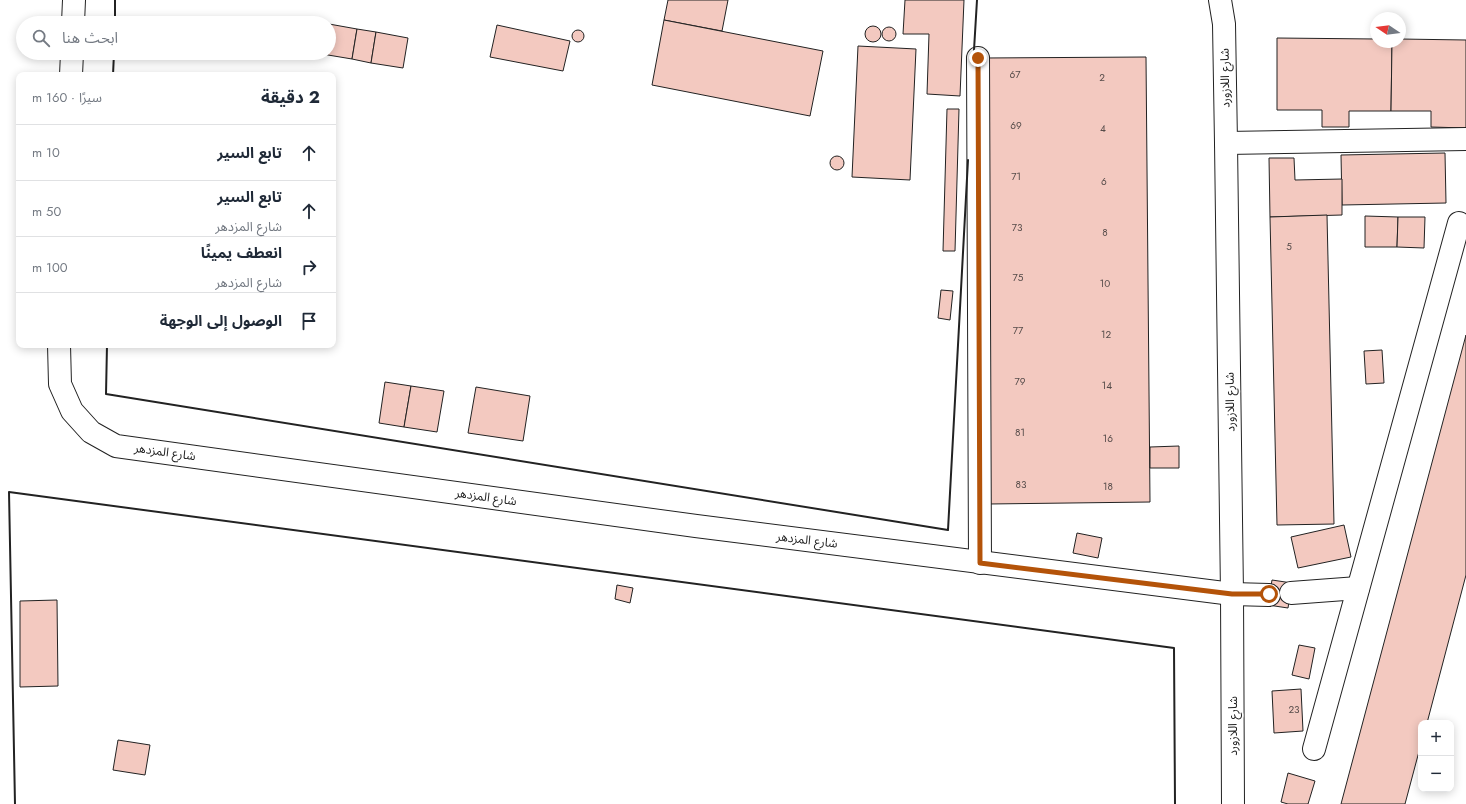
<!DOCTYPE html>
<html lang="ar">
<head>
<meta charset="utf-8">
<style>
  :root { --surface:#fff; --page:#f6f6f7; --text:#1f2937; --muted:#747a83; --line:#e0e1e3 }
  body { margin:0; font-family:Jost,"Noto Sans Arabic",sans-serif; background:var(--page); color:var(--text); direction:rtl }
  .controls { position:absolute; right:12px; bottom:12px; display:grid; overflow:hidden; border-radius:8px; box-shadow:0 2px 10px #0003 }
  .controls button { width:36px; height:36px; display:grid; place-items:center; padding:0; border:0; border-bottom:1px solid var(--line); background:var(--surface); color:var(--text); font:20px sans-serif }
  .compass { position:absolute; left:1370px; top:12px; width:36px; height:36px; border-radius:50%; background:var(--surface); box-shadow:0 2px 10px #0003; rotate:283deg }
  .stop { position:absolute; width:12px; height:12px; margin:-9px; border:3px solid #b45309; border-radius:50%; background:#fff }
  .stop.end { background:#b45309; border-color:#fff; box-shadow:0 1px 4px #0008 }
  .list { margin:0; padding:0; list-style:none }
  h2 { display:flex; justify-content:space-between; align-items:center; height:52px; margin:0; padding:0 16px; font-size:17px }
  h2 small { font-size:13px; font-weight:400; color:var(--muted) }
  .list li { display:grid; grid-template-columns:26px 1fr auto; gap:12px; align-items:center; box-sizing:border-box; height:56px; padding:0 16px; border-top:1px solid var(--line) }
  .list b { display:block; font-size:15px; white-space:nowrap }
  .list p { margin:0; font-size:13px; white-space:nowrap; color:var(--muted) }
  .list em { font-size:13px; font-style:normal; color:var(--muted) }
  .icon { flex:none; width:22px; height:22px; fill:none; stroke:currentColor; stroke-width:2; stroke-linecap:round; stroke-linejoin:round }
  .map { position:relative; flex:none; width:1466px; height:804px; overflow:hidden; direction:ltr }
  .search { position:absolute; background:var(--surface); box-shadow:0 2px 10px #0003; left:16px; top:16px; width:320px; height:44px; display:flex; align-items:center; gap:10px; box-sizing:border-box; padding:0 14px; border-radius:22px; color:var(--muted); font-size:15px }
  .panel { position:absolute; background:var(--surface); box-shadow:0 2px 10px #0003; left:16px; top:72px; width:320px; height:276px; border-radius:8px; direction:rtl }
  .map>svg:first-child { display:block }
  .building { fill:#f3c9c0; stroke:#222 }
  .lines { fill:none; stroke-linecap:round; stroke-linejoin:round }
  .street-casing { stroke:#222; stroke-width:24 }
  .street { stroke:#fff; stroke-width:22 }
  .wall { stroke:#222; stroke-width:2 }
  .route { stroke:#b45309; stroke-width:5 }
  .labels { text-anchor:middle; stroke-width:3; stroke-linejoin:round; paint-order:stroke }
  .number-label { font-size:10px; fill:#564c4a }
  .street-label { font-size:12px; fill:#222; stroke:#fff }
</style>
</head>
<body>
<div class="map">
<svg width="1466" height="804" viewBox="0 0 1466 804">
  <rect width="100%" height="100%" fill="#fff"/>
  <g class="building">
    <path d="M668,0H728L722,31L664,20Z"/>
    <path d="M905,0H964L960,96L927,94L929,34H903Z"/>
    <path d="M664,20L823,51L810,116L652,85Z"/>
    <path d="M329,24L357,29L352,59L316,53H329Z"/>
    <path d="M497,25L570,41L563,71L490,57Z"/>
    <circle cx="873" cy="34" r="8"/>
    <circle cx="889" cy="34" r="7"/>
    <path d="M357,29L376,32L371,63L352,59Z"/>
    <circle cx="578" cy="36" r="6"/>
    <path d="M376,32L408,38L403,68L371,63Z"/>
    <path d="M1277,38L1376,39V42H1392L1391,111H1349V127H1322V110H1277Z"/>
    <path d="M1400,39L1466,40V128L1431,127V111H1391L1392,42H1400Z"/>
    <path d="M858,46L916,49L910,180L852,177Z"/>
    <path d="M1146,57L1150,502L989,504L984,58Z"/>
    <path d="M947,109H959L955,251H943Z"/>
    <path d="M1445,153L1446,203L1342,205L1341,155Z"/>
    <circle cx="837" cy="163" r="7"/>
    <path d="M1269,158H1294L1295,180L1342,179V215L1270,217Z"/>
    <path d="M1327,215L1334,524L1277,525L1270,217Z"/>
    <path d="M1365,216L1398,217L1397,247H1365Z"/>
    <path d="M1398,217H1425L1424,248L1397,247Z"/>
    <path d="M941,290L953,291L950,320L938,318Z"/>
    <path d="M1466,335V575L1427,723H1421V744L1405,804H1341Z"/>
    <path d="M1382,350L1384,383L1366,384L1364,351Z"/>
    <path d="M385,382L411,386L404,427L379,423Z"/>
    <path d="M411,386L444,391L437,432L404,427Z"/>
    <path d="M476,387L530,396L523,441L468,433Z"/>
    <path d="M1179,446V468H1150V447Z"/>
    <path d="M1344,525L1351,557L1298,568L1291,537Z"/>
    <path d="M1077,533L1102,538L1098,558L1073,553Z"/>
    <path d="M1272,580L1292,583L1288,608L1268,605Z"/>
    <path d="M617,585L633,588L630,603L615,599Z"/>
    <path d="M57,600L58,686L20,687V601Z"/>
    <path d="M1299,645L1315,648L1309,679L1292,675Z"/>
    <path d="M1301,689L1303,731L1274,733L1272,691Z"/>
    <path d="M118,740L150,745L145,775L113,770Z"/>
    <path d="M1288,773L1315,781L1308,804H1288L1281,802Z"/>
  </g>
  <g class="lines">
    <g class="street-casing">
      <g id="street">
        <path d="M1220,0L1224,24L1226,143L1232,594L1233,804"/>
        <path d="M73,23L74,0"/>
        <path d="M978,58L980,563"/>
        <path d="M71,75L72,53"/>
        <path d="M1226,143L1466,139"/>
        <path d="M59,345L60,384L72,411L91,432L116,446L696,526L1232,594L1269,595"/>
        <path d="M1291,593L1358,588"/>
        <path d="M1314,749L1459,223"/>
      </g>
    </g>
    <use href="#street" class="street"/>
    <g class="wall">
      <path d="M115,23V0"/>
      <path d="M974,50L977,0"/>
      <path d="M113,75L114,53"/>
      <path d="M107,345L106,394L948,530L968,160"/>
      <path d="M15,804L9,492L1174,648L1175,804"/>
    </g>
  </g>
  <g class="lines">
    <path class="route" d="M978,58L980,563L1232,594H1269"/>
  </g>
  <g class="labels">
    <g class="number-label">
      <text x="1015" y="78">67</text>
      <text x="1102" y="81">2</text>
      <text x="1016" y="129">69</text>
      <text x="1103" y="132">4</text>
      <text x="1016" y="180">71</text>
      <text x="1104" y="185">6</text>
      <text x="1017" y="231">73</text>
      <text x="1105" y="236">8</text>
      <text x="1289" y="250">5</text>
      <text x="1018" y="281">75</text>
      <text x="1105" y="287">10</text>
      <text x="1018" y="334">77</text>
      <text x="1106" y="338">12</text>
      <text x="1020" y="385">79</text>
      <text x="1107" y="389">14</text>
      <text x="1020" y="436">81</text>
      <text x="1108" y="442">16</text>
      <text x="1021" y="488">83</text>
      <text x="1108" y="490">18</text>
      <text x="1294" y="713">23</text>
    </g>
    <g class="street-label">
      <text transform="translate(1225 78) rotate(-91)" y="4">شارع اللازورد</text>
      <text transform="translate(1230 402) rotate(-91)" y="4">شارع اللازورد</text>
      <text transform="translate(165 452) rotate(8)" y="4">شارع المزدهر</text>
      <text transform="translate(486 497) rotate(8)" y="4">شارع المزدهر</text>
      <text transform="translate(807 540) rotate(7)" y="4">شارع المزدهر</text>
      <text transform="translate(1233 726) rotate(-90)" y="4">شارع اللازورد</text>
    </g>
  </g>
</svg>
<div class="controls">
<button>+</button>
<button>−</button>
</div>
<svg class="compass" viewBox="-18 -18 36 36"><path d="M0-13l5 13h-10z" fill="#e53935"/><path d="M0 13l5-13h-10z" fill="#747a83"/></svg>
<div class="stop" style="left:1269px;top:594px"></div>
<div class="stop end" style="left:978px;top:58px"></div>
<div class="search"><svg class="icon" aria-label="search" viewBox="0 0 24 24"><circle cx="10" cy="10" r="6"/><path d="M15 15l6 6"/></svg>ابحث هنا</div>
<section class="panel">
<h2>2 دقيقة<small>سيرًا · 160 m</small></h2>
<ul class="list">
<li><svg class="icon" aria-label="ahead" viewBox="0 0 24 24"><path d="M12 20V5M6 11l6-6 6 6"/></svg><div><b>تابع السير</b></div><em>10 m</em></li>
<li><svg class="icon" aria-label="ahead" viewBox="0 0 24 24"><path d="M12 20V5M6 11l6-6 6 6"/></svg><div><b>تابع السير</b><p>شارع المزدهر</p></div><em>50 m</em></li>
<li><svg class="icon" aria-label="right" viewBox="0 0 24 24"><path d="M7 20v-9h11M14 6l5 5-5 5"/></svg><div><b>انعطف يمينًا</b><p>شارع المزدهر</p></div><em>100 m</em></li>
<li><svg class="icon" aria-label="arrive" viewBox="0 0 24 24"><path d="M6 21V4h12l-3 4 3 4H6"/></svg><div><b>الوصول إلى الوجهة</b></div></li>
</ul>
</section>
</div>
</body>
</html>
